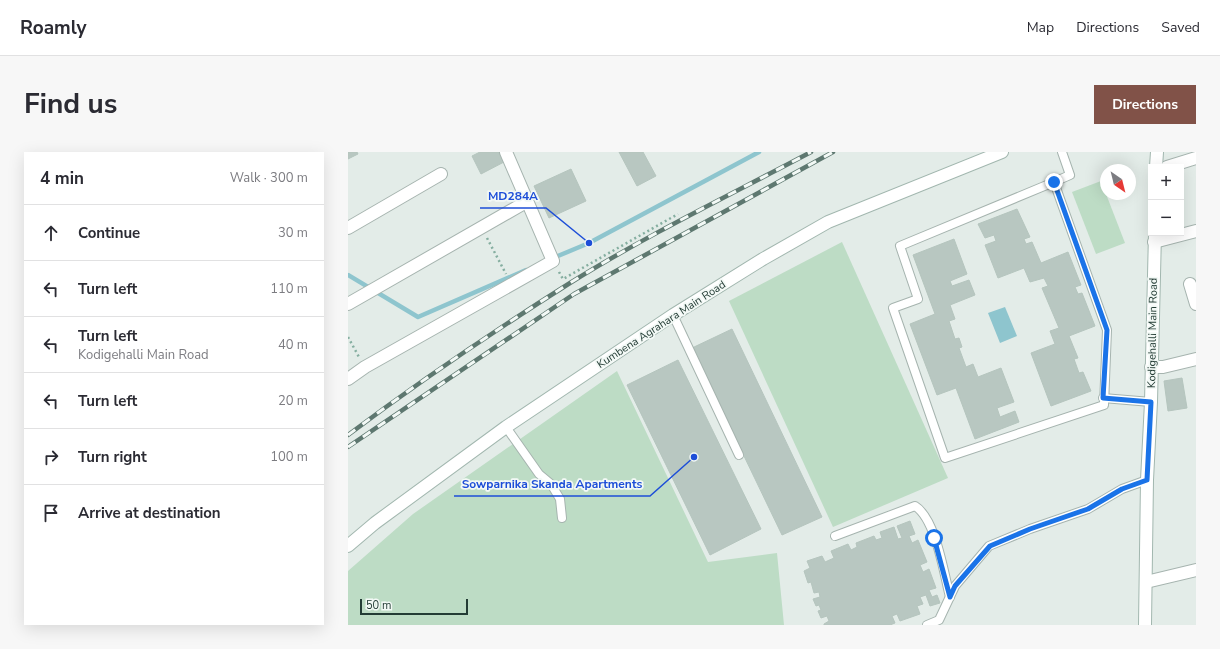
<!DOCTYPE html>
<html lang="en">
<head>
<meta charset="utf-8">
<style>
  :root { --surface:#fff; --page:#f7f7f7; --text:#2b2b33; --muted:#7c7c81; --line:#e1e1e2; --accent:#815248 }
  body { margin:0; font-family:"Nunito Sans",sans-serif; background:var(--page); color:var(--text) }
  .controls { position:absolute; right:12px; top:12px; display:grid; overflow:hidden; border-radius:0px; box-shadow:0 4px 16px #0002 }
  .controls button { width:36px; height:36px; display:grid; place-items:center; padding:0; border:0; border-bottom:1px solid var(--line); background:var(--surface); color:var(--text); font:20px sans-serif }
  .compass { position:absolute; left:752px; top:12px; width:36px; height:36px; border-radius:50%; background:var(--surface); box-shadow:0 4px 16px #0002; rotate:145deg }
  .scale { position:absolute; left:12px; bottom:10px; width:108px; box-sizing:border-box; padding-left:4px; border:2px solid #233c35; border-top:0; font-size:11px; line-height:14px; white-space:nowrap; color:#233c35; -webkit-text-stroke:3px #f3f9f6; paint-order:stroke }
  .stop { position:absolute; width:12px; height:12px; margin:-9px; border:3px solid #1a73e8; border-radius:50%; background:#fff }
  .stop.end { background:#1a73e8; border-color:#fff; box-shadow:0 1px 4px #0008 }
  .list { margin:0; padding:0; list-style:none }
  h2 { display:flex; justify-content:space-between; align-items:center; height:52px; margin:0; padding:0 16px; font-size:17px }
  h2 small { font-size:13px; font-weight:400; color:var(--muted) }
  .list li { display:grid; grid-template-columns:26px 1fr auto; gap:12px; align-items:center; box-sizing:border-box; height:56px; padding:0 16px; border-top:1px solid var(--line) }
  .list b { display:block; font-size:15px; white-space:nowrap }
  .list p { margin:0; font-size:13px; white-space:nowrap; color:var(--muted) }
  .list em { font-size:13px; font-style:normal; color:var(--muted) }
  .icon { flex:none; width:22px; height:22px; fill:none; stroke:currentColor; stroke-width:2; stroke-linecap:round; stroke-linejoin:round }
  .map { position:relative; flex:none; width:848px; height:473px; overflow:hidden; border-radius:0px }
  header { display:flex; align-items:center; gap:24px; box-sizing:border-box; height:56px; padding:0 20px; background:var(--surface); border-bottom:1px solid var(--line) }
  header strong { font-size:19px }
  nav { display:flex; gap:22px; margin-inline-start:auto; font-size:14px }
  .intro { display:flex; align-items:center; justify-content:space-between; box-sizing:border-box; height:96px; padding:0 24px }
  h1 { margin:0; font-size:28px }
  .button { padding:10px 18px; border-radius:0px; background:var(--accent); color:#fff; font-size:14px; font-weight:700 }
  main { display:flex; gap:24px; padding:0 24px }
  aside { flex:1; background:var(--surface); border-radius:0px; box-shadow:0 4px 16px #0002 }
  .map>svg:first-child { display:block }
  .green { fill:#bddcc5 }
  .water { fill:#8ec5ce }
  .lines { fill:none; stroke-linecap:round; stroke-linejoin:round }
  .stream { stroke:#8ec5ce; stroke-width:4.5 }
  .building { fill:#b8c7c1; stroke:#b5c5be }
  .lane-casing { stroke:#a6b4af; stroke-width:10 }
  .street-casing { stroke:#a6b4af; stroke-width:14 }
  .secondary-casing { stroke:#a2b7af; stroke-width:14 }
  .path { stroke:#85aea0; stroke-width:2.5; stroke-dasharray:2 3; stroke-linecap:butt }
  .lane { stroke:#fff; stroke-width:8 }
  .street { stroke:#fff; stroke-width:12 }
  .secondary { stroke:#fff; stroke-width:12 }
  .rail-casing { stroke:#5e7870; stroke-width:4.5 }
  .rail { stroke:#f3f9f6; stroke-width:3; stroke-dasharray:9; stroke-linecap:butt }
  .route { stroke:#1a73e8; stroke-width:5 }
  .labels { text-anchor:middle; stroke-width:3.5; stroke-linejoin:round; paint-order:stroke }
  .street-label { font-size:11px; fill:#233c35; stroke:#f3f9f6 }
  .leader { fill:none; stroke:#1d4ed8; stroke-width:1.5 }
  .callout-dot { fill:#1d4ed8; stroke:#f3f9f6; stroke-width:1.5 }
  .callout-label { font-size:12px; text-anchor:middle; font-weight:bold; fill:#1d4ed8; stroke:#f3f9f6; stroke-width:3.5; stroke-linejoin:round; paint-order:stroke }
</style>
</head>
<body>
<header>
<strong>Roamly</strong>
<nav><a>Map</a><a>Directions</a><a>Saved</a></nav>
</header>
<div class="intro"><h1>Find us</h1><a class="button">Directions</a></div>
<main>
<aside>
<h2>4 min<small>Walk · 300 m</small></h2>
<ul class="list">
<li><svg class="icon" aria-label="ahead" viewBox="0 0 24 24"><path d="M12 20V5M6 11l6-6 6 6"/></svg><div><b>Continue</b></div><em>30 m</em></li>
<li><svg class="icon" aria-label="left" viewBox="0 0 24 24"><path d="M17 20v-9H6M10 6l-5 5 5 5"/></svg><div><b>Turn left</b></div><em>110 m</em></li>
<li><svg class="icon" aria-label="left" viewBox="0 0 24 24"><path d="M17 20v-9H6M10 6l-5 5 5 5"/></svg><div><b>Turn left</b><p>Kodigehalli Main Road</p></div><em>40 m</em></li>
<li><svg class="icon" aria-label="left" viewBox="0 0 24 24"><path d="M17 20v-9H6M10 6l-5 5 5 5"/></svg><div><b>Turn left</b></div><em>20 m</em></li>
<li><svg class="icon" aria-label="right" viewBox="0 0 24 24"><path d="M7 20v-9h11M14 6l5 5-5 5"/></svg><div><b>Turn right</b></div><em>100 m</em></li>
<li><svg class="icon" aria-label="arrive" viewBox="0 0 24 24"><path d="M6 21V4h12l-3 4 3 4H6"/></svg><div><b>Arrive at destination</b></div></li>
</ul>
</aside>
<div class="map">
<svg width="848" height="473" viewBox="0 0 848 473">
  <rect width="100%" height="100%" fill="#e3ece8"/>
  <g class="green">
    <path d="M753,29L777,91L748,102L724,40Z"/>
    <path d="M494,90L600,326L485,375L381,149Z"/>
    <path d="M269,219L360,410L429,401L436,473H0V419L65,362Z"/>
  </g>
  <path class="water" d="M657,155L669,184L652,191L640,161Z"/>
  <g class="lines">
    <g class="stream">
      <path d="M205,106L241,91L411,0"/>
      <path d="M0,123L70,165L178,118"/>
    </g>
  </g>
  <g class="building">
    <path d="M0,0H9L10,2L0,7Z"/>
    <path d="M132,0H151L156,10L133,22L124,4Z"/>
    <path d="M271,0H295L308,24L289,34Z"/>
    <path d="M223,17L238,49L201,66L186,34Z"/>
    <path d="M669,57L682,85L676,87L678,92L684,90L693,111L720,100L733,133L727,135L730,142L734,141L747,174L721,184L730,206L726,207L731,221L735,220L743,239L703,254L683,201L707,192L702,179L711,176L694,136L700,134L696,126L682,130L676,116L650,126L637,93L648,89L646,83L637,86L630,72Z"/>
    <path d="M606,87L619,122L602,129L604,134L621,128L627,143L602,153L607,167L601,169L607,187L611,186L614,195L611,196L618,215L625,212L630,225L653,216L666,250L649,256L652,265L667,259L671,270L627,287L608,236L589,243L562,172L587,162L565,103Z"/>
    <path d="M384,177L474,365L434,383L344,196Z"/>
    <path d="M330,208L413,377L362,403L279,233Z"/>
    <path d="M834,226L839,256L820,259L816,229Z"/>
    <path d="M562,369L567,382L561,384L564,391L570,388L579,410L572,413L575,420L581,417L588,436L581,438L584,445L589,443L592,451L582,454L578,443L572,445L575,452L569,454L572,462L552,469L549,462L544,464L547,471L542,473H476V472L481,469L479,464L473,466L470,459L473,458L471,453L468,454L465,447L472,445L471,440L466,441L463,430L460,431L456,419L462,416L459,409L474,404L477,410L486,406L483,399L500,392L503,398L509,395L508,391L526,384L528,388L534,386L532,380L546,375L550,387L554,386L549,374Z"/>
  </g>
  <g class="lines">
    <g class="lane-casing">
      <g id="lane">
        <path d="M706,30L759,178L756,253L597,306L545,156L570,147L552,94L706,30L722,23L714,0"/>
        <path d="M325,163L391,303"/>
        <path d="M755,246L803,250"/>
        <path d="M158,275L191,322L203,332L212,347L214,366"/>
        <path d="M487,384L567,354C588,367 596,422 602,445"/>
        <path d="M579,473L591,468L607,434L641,394L682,377L740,357L774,337L799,328"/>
      </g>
    </g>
    <g class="street-casing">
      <g id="street">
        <path d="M819,15L848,6"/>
        <path d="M0,76L93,22"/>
        <path d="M806,90L848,79"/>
        <path d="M842,132L848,152"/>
        <path d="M0,152L178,50"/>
        <path d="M803,215H815L848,207"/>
        <path d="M0,227L17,215L205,109L158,0"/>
        <path d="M798,430L848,418"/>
      </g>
    </g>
    <g class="secondary-casing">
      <g id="secondary">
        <path d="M808,15L809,0"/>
        <path d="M0,394L27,371L158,275L325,163L415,107L480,70L654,0"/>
        <path d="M797,473L799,328L803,250L807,81"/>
      </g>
    </g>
    <g class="path">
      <path d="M139,86L158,122"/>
      <path d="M211,120L215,127L330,62"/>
      <path d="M0,185L11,205"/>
    </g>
    <use href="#lane" class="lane"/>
    <use href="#street" class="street"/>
    <use href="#secondary" class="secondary"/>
    <g class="rail-casing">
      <g id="rail">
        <path d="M0,283C72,229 146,179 222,131C299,83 382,43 463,0"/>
        <path d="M0,295L226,142L485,0"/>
      </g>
    </g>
    <use href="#rail" class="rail"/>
  </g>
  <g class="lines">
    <path class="route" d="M586,386L602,445L607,434L642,394L682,377L740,357L774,337L799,328L803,250L755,246L759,178L706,30"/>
  </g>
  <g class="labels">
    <g class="street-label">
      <text transform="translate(313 172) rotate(-33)" y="4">Kumbena Agrahara Main Road</text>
      <text transform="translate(804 181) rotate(-89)" y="4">Kodigehalli Main Road</text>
    </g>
  </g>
  <path class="leader" d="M241 91L198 56H132M346 305L302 344H106"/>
  <g class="callout-dot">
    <circle cx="241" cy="91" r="4"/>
    <circle cx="346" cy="305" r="4"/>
  </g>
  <g class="callout-label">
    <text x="165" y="48">MD284A</text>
    <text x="204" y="336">Sowparnika Skanda Apartments</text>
  </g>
</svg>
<div class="controls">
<button>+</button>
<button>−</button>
</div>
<svg class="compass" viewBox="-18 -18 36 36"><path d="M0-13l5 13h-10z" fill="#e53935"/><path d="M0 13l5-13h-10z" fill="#7c7c81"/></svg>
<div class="scale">50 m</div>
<div class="stop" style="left:586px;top:386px"></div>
<div class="stop end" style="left:706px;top:30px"></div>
</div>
</main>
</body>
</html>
